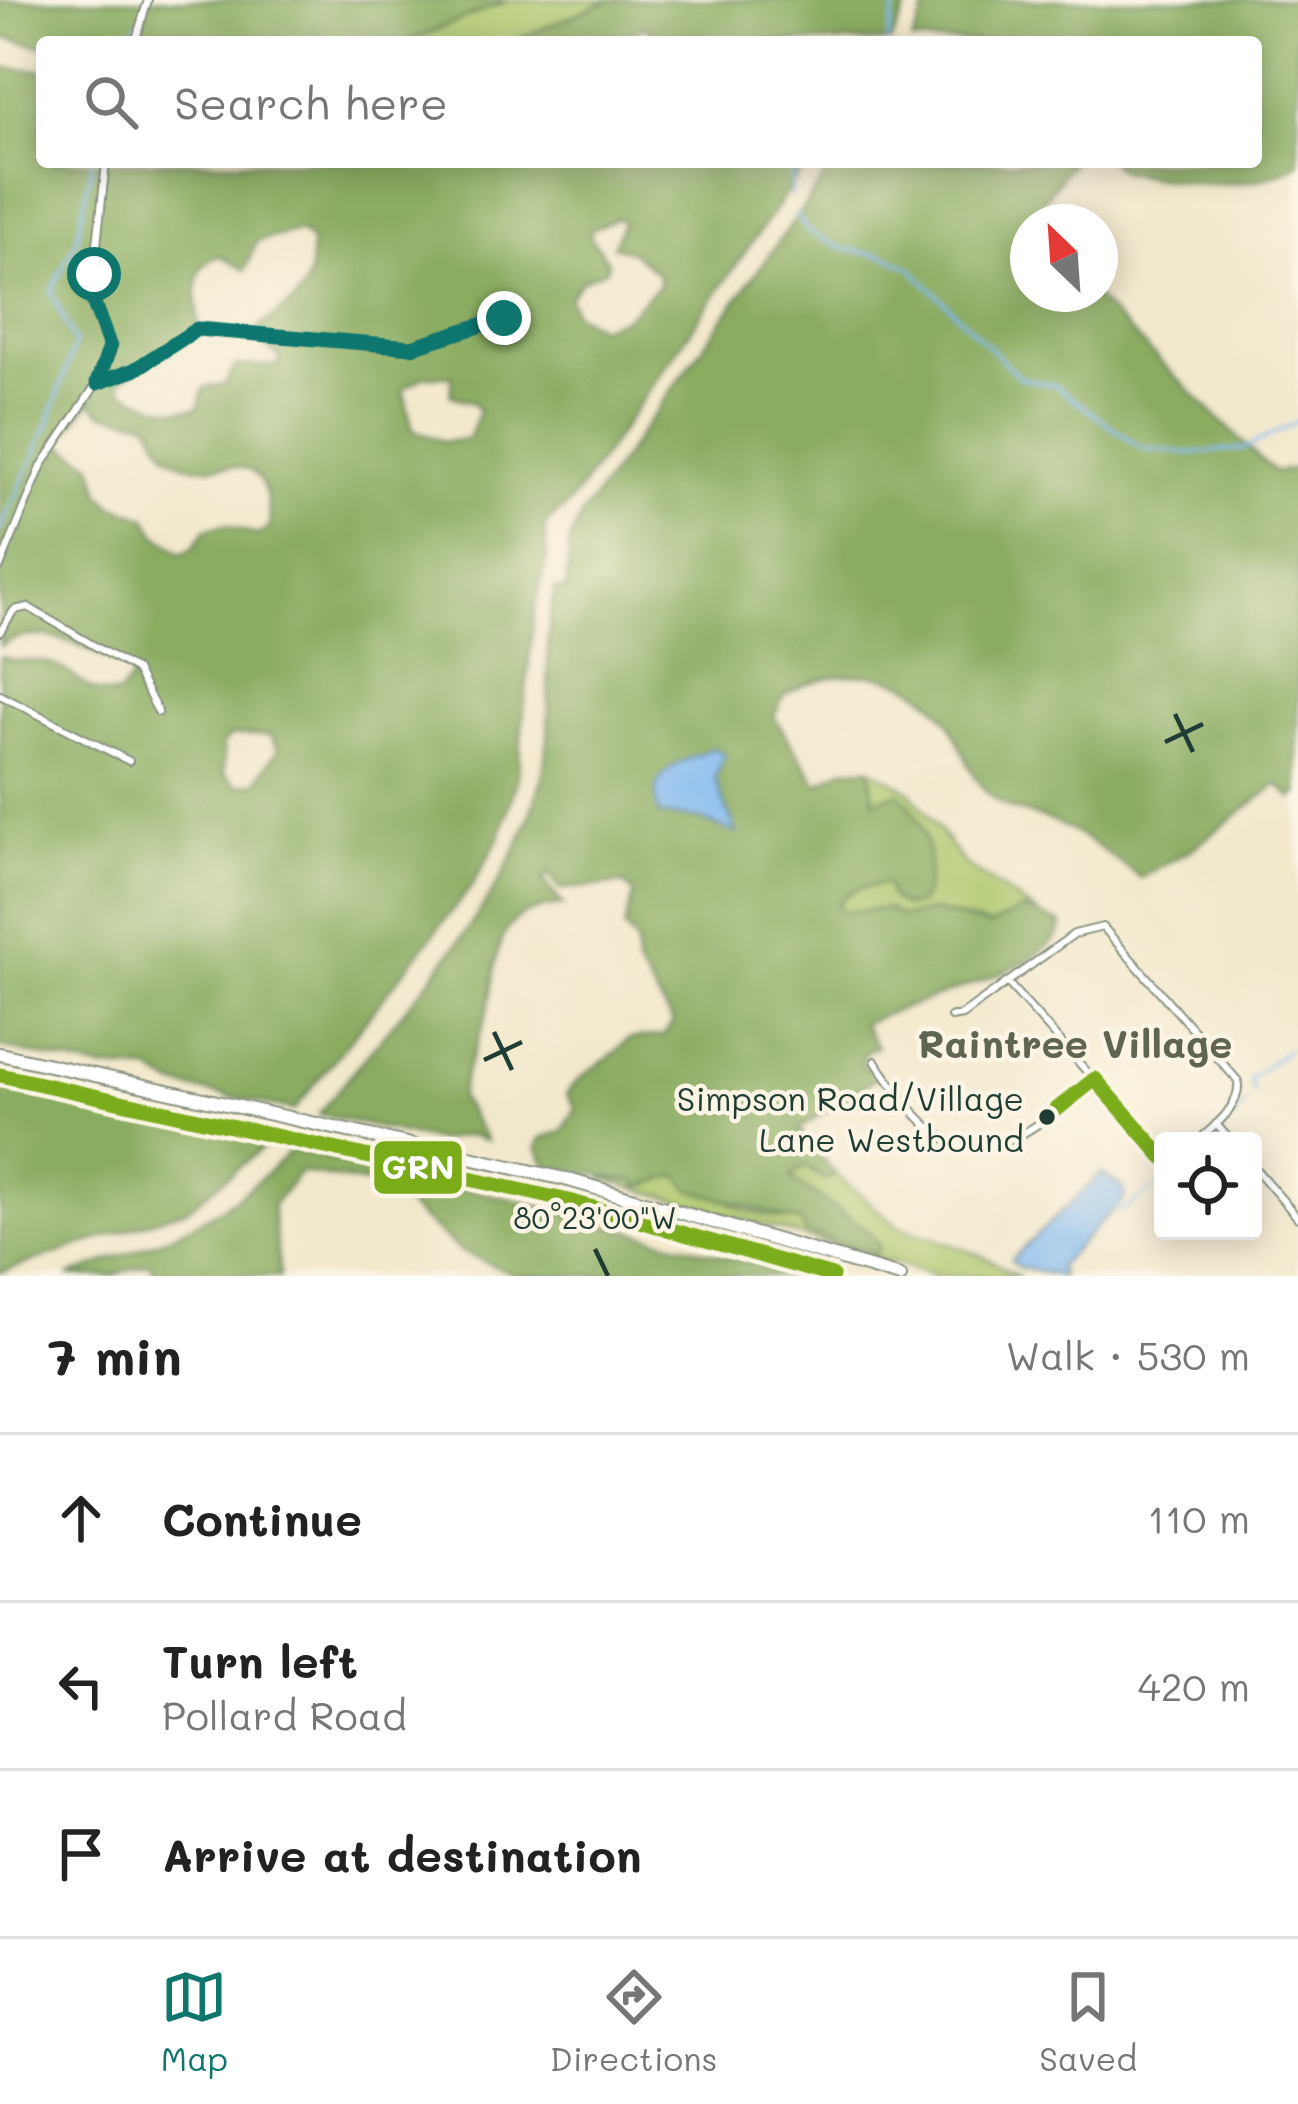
<!DOCTYPE html>
<html lang="en">
<head>
<meta charset="utf-8">
<style>
  :root { --surface:#fff; --page:#f6f6f6; --text:#222; --muted:#767676; --line:#e0e0e0; --accent:#0f766e }
  body { margin:0; font-family:Mali,sans-serif; background:var(--page); color:var(--text) }
  .controls { position:absolute; right:36px; bottom:36px; display:grid; overflow:hidden; border-radius:12px; box-shadow:0 6px 30px #0003 }
  .controls button { width:108px; height:108px; display:grid; place-items:center; padding:0; border:0; border-bottom:3px solid var(--line); background:var(--surface); color:var(--text); font:60px sans-serif }
  .compass { position:absolute; left:1010px; top:204px; width:108px; height:108px; border-radius:50%; background:var(--surface); box-shadow:0 6px 30px #0003; rotate:335deg }
  .stop { position:absolute; width:36px; height:36px; margin:-27px; border:9px solid #0f766e; border-radius:50%; background:#fff }
  .stop.end { background:#0f766e; border-color:#fff; box-shadow:0 3px 12px #0008 }
  .list { margin:0; padding:0; list-style:none }
  h2 { display:flex; justify-content:space-between; align-items:center; height:156px; margin:0; padding:0 48px; font-size:51px }
  h2 small { font-size:39px; font-weight:400; color:var(--muted) }
  .list li { display:grid; grid-template-columns:78px 1fr auto; gap:36px; align-items:center; box-sizing:border-box; height:168px; padding:0 48px; border-top:3px solid var(--line) }
  .list b { display:block; font-size:45px; white-space:nowrap }
  .list p { margin:0; font-size:39px; white-space:nowrap; color:var(--muted) }
  .list em { font-size:39px; font-style:normal; color:var(--muted) }
  .icon { flex:none; width:66px; height:66px; fill:none; stroke:currentColor; stroke-width:2; stroke-linecap:round; stroke-linejoin:round }
  .map { position:relative; flex:none; width:1298px; height:1276px; overflow:hidden }
  .search { position:absolute; background:var(--surface); box-shadow:0 6px 30px #0003; left:36px; right:36px; top:36px; height:132px; display:flex; align-items:center; gap:30px; box-sizing:border-box; padding:0 42px; border-radius:12px; color:var(--muted); font-size:45px }
  .sheet { height:660px; background:var(--surface) }
  nav { display:flex; justify-content:space-around; align-items:center; box-sizing:border-box; height:168px; border-top:3px solid var(--line); background:var(--surface); font-size:33px; color:var(--muted) }
  nav a { display:grid; justify-items:center; gap:6px }
  nav .on { color:var(--accent) }
  .map>svg:first-child { display:block }
  .green { fill:#aec76d; stroke:#668250; stroke-width:3 }
  .forest { fill:#8aac60; stroke:#54744a; stroke-width:3; fill-rule:evenodd }
  .water { fill:#81b9f1; stroke:#507b92; stroke-width:3 }
  .lines { fill:none; stroke-linecap:round; stroke-linejoin:round }
  .stream { stroke:#81b9f1; stroke-width:3 }
  .street-casing { stroke:#889280; stroke-width:10 }
  .highway-casing { stroke:#889280; stroke-width:16 }
  .street { stroke:#fff; stroke-width:6 }
  .highway { stroke:#fff; stroke-width:12 }
  .bus-1-casing { stroke:#fcf5e5; stroke-width:24 }
  .bus-1 { stroke:#7aac1a; stroke-width:15 }
  .route { stroke:#0f766e; stroke-width:15 }
  .ticks { fill:none; stroke:#1f3d34; stroke-width:4.5 }
  .bus-dot { fill:#1f3d34; stroke:#fcf5e5; stroke-width:4.5 }
  .labels { text-anchor:middle; stroke-width:9; stroke-linejoin:round; paint-order:stroke }
  .bus-label { font-size:33px; fill:#1f3d34; stroke:#fcf5e5; text-anchor:end }
  .neighbourhood-label { font-size:39px; font-weight:bold; fill:#606552; stroke:#fcf5e5 }
  .ticks-label { font-size:30px; text-anchor:middle; fill:#1f3d34; stroke:#fcf5e5; stroke-width:9; stroke-linejoin:round; paint-order:stroke }
  .line-badge { stroke:#fcf5e5; stroke-width:4.5 }
  .badge-label { font-size:33px; text-anchor:middle; font-weight:bold; fill:#fff }
</style>
</head>
<body>
<div class="map">
<svg width="1298" height="1276" viewBox="0 0 1298 1276">
  <rect width="100%" height="100%" fill="#fcf5e5"/>
  <filter id="ink" filterUnits="userSpaceOnUse"><feTurbulence type="fractalNoise" baseFrequency=".00833" numOctaves="2"/><feDisplacementMap in="SourceGraphic" scale="24" xChannelSelector="R" yChannelSelector="G"/><feConvolveMatrix kernelMatrix="1 2 1 2 8 2 1 2 1" color-interpolation-filters="sRGB"/></filter>
  <filter id="wash" filterUnits="userSpaceOnUse"><feTurbulence type="fractalNoise" baseFrequency=".004" numOctaves="4" result="noise"/><feDisplacementMap in="SourceGraphic" scale="48" xChannelSelector="R" yChannelSelector="G"/><feGaussianBlur stdDeviation="2.7" result="paint"/><feColorMatrix in="noise" values="0 0 0 0 0 0 0 0 0 0 0 0 0 0 0 0 0 1.4 0 .05"/><feComposite in="paint" operator="in"/></filter>
  <g filter="url(#wash)">
    <rect width="100%" height="100%" fill="#f2e8cc"/>
    <g class="green">
      <path d="M509,0H610L511,42H407Z"/>
      <path d="M870,768L910,791L964,864L1039,914L1024,909L990,926L934,911L901,917L887,909L844,912L836,904L848,891L887,883L918,819L893,797L874,801Z"/>
      <path d="M804,1165L826,1179L835,1174L897,1226L981,1255L1018,1276H938L601,1178L636,1181L639,1186L679,1174L690,1189L723,1196C741,1220 833,1225 864,1228L790,1178Z"/>
    </g>
    <g class="forest">
      <path d="M0,0H509L407,42L42,46L0,37Z"/>
      <path d="M610,0H910L891,42H656L646,26L611,42H511Z"/>
      <path d="M929,0H1298V164C1242,196 1181,182 1120,171L1111,162H1256V42H912Z"/>
      <path d="M0,68L42,70V162H808L570,503L544,525L547,557L534,612L517,781L499,839L471,887L294,1110L173,1085L150,1071L100,1069L0,1047V656C16,665 31,658 48,663C76,670 85,697 118,695L132,679L130,669C92,652 41,619 0,646ZM617,218L623,221L613,246L631,251L659,275V285L625,318L599,327L574,313L569,297L581,281L607,269L608,262L590,237L592,229ZM299,231L311,241C312,294 300,299 259,327V342L280,357L278,366H236L225,384L204,388L198,408C170,414 146,403 121,390V380L199,332C198,306 187,262 221,256L245,270L257,241ZM424,376H453L450,395L473,403L479,411L468,439L445,442L413,430L403,389ZM90,402L102,413L148,422C155,431 161,447 168,454C209,491 268,426 270,528L256,535L226,525L206,529L192,549L182,553L156,534L147,518L112,505L101,494L93,464L59,443ZM232,735H270L278,749L255,783L237,785L224,773L223,743Z"/>
      <path d="M836,162H1072L1028,221V294H1091L1262,461L1275,472L1298,468V794L1292,798L1278,784L1193,848L1141,878C1115,858 1086,837 1056,823C1034,813 1016,815 996,800C968,779 966,751 949,723C913,664 835,664 784,695L774,717L818,784L843,769L870,768L874,801L898,793C926,815 938,869 920,903L905,907L891,898L887,884C866,885 851,888 837,904L844,912L887,909L901,917L934,911L989,926L1024,909L1062,924C1057,970 904,1002 862,1024L877,1047L864,1052L863,1065L879,1076L799,1129L835,1174L826,1180L804,1166L790,1178L864,1228L879,1246L876,1254L805,1233L800,1222L690,1189L678,1175L638,1187L636,1181L547,1166L537,1148L541,1138L562,1132L576,1108L567,1094C584,1067 609,1064 628,1039L663,1036L673,1022L637,965L636,942L624,928L634,894L624,884L561,889L548,874L543,880L563,905C484,911 502,960 486,1015C479,1043 463,1070 460,1098L486,1140L468,1135L438,1141L319,1114C402,1006 525,893 546,756C553,708 543,659 551,610L555,589L566,590L570,539L582,515Z"/>
      <path d="M0,1083L270,1142L187,1209L0,1273Z"/>
      <path d="M292,1149L511,1199L798,1276H517L460,1251L385,1187L300,1172L272,1206L280,1276H156L150,1263L111,1276H68C159,1242 222,1222 292,1149Z"/>
    </g>
    <g class="water">
      <path d="M713,748L725,755L715,778L736,833L697,818L659,815C645,770 680,763 713,748Z"/>
      <path d="M1102,1173L1123,1188L1125,1198L1058,1266L1061,1276L1021,1268L1011,1260Z"/>
    </g>
    <g class="lines">
      <g class="stream">
        <path d="M128,42L138,23"/>
        <path d="M888,42L896,0"/>
        <path d="M791,196L794,162"/>
        <path d="M795,214L807,230L840,248L886,256L911,268L1020,378L1054,385L1141,448L1191,453L1244,449L1298,421"/>
        <path d="M0,530L47,428L75,343L51,292L77,239L92,162"/>
        <path d="M1254,1093L1250,1079L1288,1049"/>
        <path d="M1229,1124L1246,1104"/>
        <path d="M1216,1141L1217,1139"/>
        <path d="M1115,1205L1121,1211L1163,1184"/>
      </g>
    </g>
  </g>
  <g filter="url(#ink)">
    <g class="lines">
      <g class="street-casing">
        <g id="street">
          <path d="M135,42L148,0"/>
          <path d="M97,383L134,370L197,329L412,347L514,310"/>
          <path d="M0,567L42,465L97,383L110,353L92,291L106,162"/>
          <path d="M0,632L14,610L28,607L136,670L158,712"/>
          <path d="M0,695L129,761"/>
          <path d="M1007,982L1163,1157"/>
          <path d="M951,1017L962,1015L1074,934L1103,927L1238,1081C1241,1107 1215,1125 1198,1141"/>
          <path d="M875,1061C955,1181 994,1166 1095,1079"/>
          <path d="M1216,1124L1231,1141"/>
          <path d="M1253,1166L1298,1218"/>
        </g>
      </g>
      <g class="highway-casing">
        <g id="highway">
          <path d="M0,1054L565,1179L900,1276"/>
          <path d="M0,1075L569,1201L832,1276"/>
        </g>
      </g>
      <use href="#street" class="street"/>
      <use href="#highway" class="highway"/>
      <g class="bus-1-casing">
        <g id="bus-1">
          <path d="M0,1075L569,1201L832,1276"/>
          <path d="M1047,1117L1095,1079L1163,1157"/>
        </g>
      </g>
      <use href="#bus-1" class="bus-1"/>
    </g>
  </g>
  <g class="lines" filter="url(#ink)">
    <path class="route" d="M94,274L93,301L110,347L97,383L134,370L197,329L412,347L504,318"/>
  </g>
  <path class="ticks" d="M1175,714L1193,752M1165,742L1203,724M494,1032L512,1070M484,1060L522,1042M595,1249L608,1276"/>
  <circle class="bus-dot" cx="1047" cy="1117" r="10"/>
  <g class="labels">
    <g class="bus-label">
      <text x="1024" y="1111">Simpson Road/Village<tspan x="1024" dy="41">Lane Westbound</tspan></text>
    </g>
    <g class="neighbourhood-label">
      <text x="1075" y="1058">Raintree Village</text>
    </g>
  </g>
  <g class="ticks-label">
    <text x="595" y="1229">80°23'00"W</text>
  </g>
  <rect class="line-badge" x="372" y="1139" width="92" height="57" rx="12" fill="#7aac1a"/>
  <g class="badge-label">
    <text x="418" y="1179">GRN</text>
  </g>
</svg>
<div class="controls">
<button><svg class="icon" aria-label="locate" viewBox="0 0 24 24"><circle cx="12" cy="12" r="6"/><path d="M12 2v4M12 18v4M2 12h4M18 12h4"/></svg></button>
</div>
<svg class="compass" viewBox="-18 -18 36 36"><path d="M0-13l5 13h-10z" fill="#e53935"/><path d="M0 13l5-13h-10z" fill="#767676"/></svg>
<div class="stop" style="left:94px;top:274px"></div>
<div class="stop end" style="left:504px;top:318px"></div>
<div class="search"><svg class="icon" aria-label="search" viewBox="0 0 24 24"><circle cx="10" cy="10" r="6"/><path d="M15 15l6 6"/></svg>Search here</div>
</div>
<section class="sheet">
<h2>7 min<small>Walk · 530 m</small></h2>
<ul class="list">
<li><svg class="icon" aria-label="ahead" viewBox="0 0 24 24"><path d="M12 20V5M6 11l6-6 6 6"/></svg><div><b>Continue</b></div><em>110 m</em></li>
<li><svg class="icon" aria-label="left" viewBox="0 0 24 24"><path d="M17 20v-9H6M10 6l-5 5 5 5"/></svg><div><b>Turn left</b><p>Pollard Road</p></div><em>420 m</em></li>
<li><svg class="icon" aria-label="arrive" viewBox="0 0 24 24"><path d="M6 21V4h12l-3 4 3 4H6"/></svg><div><b>Arrive at destination</b></div></li>
</ul>
</section>
<nav>
<a class="on"><svg class="icon" aria-label="map" viewBox="0 0 24 24"><path d="M3 6l6-2 6 2 6-2v14l-6 2-6-2-6 2zM9 4v14M15 6v14"/></svg>Map</a>
<a><svg class="icon" aria-label="directions" viewBox="0 0 24 24"><path d="M12 3l9 9-9 9-9-9zM9 14v-3h6M13 9l2 2-2 2"/></svg>Directions</a>
<a><svg class="icon" aria-label="saved" viewBox="0 0 24 24"><path d="M7 4h10v16l-5-4-5 4z"/></svg>Saved</a>
</nav>
</body>
</html>
